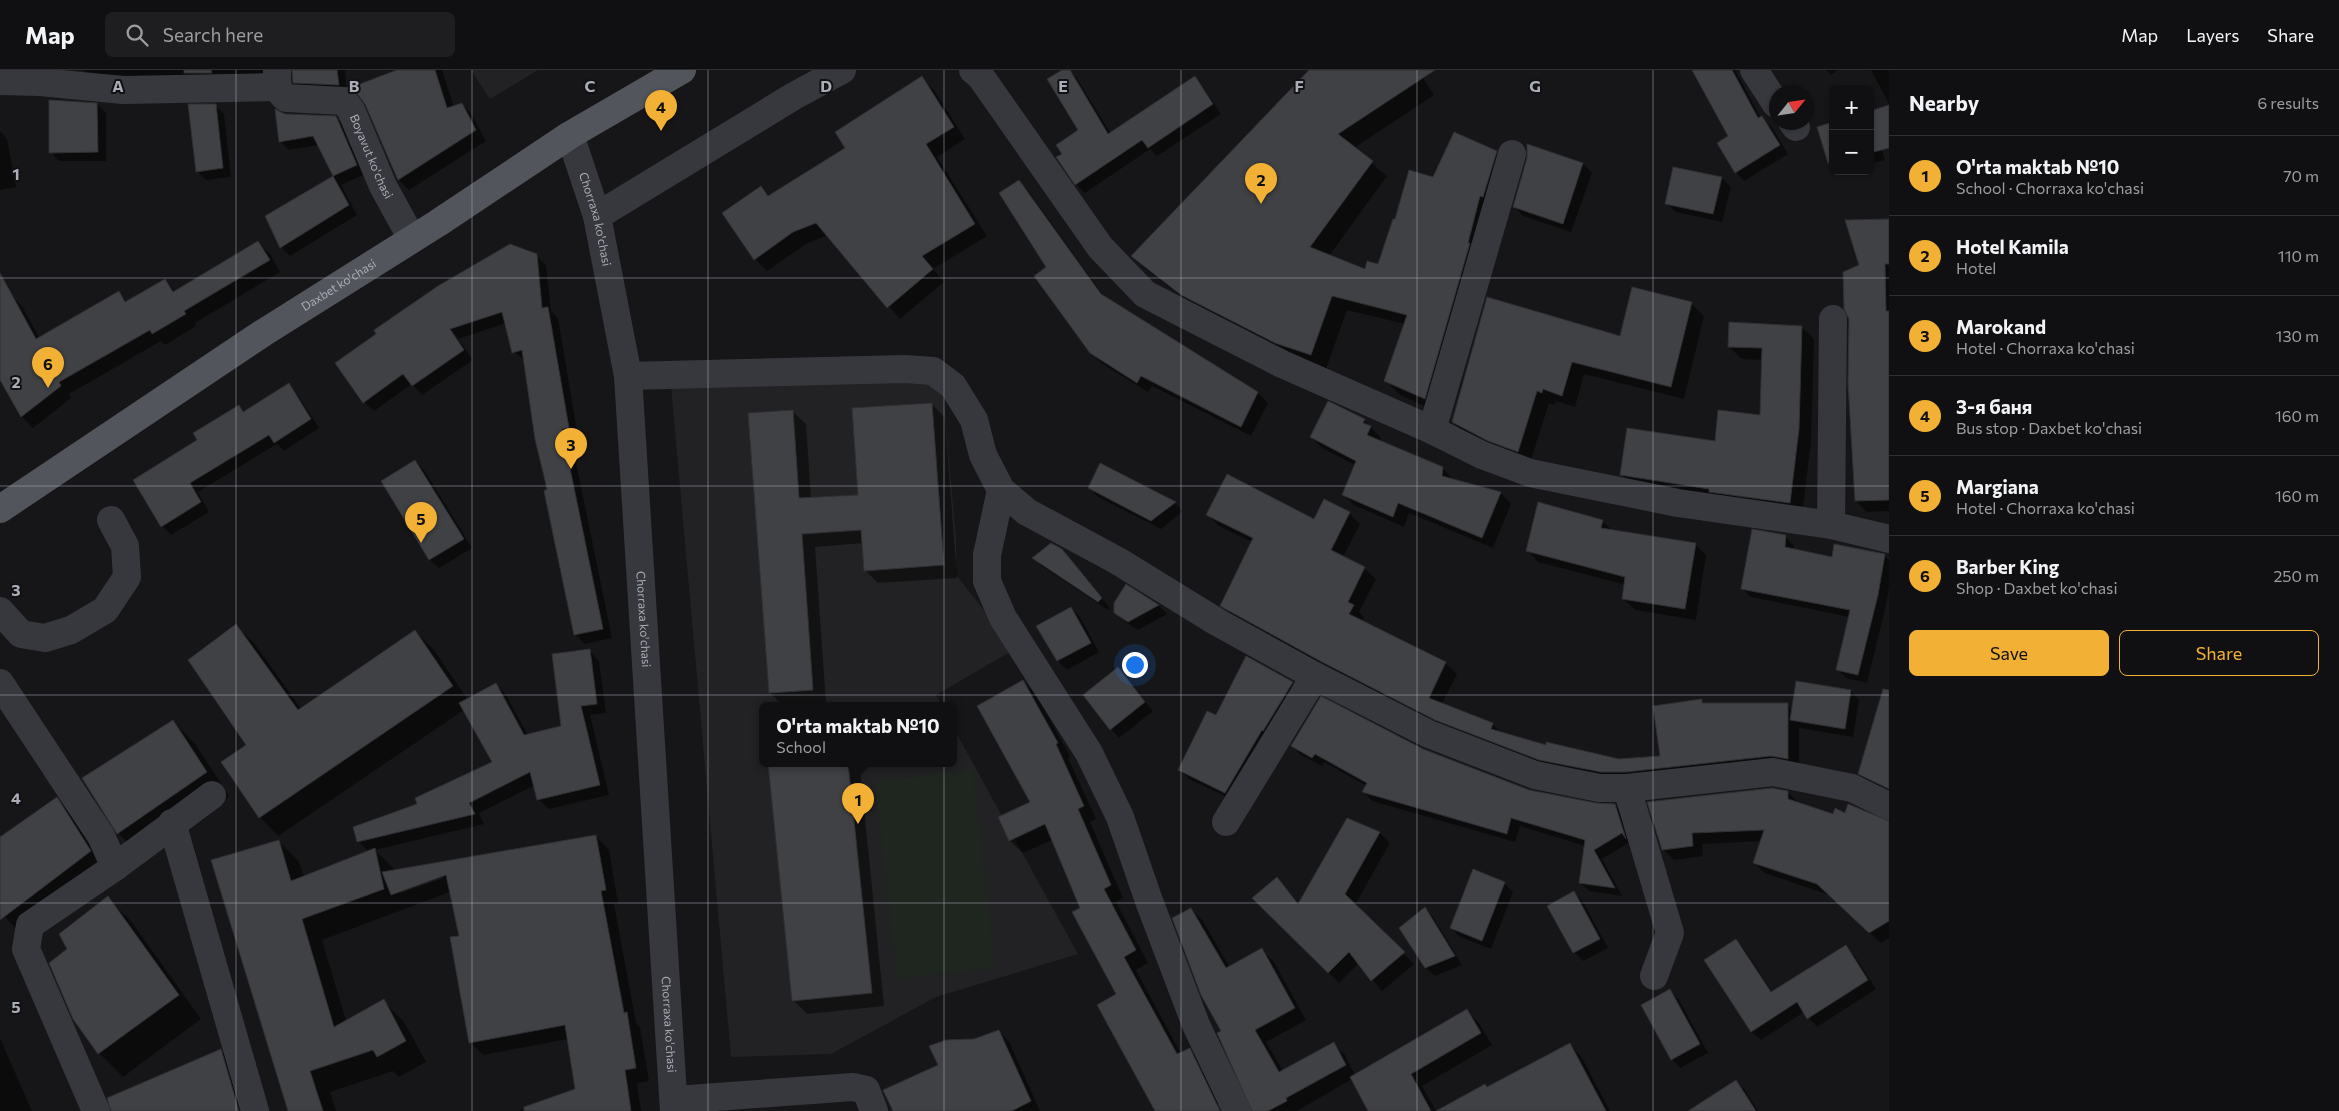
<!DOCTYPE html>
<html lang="en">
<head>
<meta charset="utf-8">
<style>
  :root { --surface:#101012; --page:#1e1e20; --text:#f1f3f6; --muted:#9c9d9f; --line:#303032; --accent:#f2b134 }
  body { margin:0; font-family:Commissioner,sans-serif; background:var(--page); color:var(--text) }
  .controls { position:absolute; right:15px; top:15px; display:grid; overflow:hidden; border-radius:8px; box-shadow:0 1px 4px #0004 }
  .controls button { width:45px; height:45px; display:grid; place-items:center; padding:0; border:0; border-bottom:1px solid var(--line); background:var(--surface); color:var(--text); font:25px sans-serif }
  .compass { position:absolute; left:1769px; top:15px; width:45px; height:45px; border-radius:50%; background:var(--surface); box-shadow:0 1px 4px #0004; rotate:60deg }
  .you { position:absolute; left:1134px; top:594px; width:18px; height:18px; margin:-12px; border:4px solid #fff; border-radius:50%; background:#1a73e8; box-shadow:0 0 0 8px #1a73e833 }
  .badge { display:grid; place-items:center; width:32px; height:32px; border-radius:50%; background:var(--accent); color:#111; font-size:16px; font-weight:700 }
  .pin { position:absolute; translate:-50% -41px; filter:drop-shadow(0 1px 2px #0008) }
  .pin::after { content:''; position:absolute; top:26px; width:18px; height:15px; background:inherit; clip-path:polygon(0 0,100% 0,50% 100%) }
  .popup { position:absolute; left:759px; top:632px; width:198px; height:65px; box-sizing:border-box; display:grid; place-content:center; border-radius:8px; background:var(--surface); filter:drop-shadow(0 1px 4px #0005); font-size:16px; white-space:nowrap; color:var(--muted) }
  .popup b { font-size:19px; color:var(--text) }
  .popup::after { content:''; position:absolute; left:50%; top:100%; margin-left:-10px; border:10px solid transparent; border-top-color:var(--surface) }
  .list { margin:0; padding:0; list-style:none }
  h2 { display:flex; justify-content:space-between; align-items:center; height:65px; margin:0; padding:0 20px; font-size:21px }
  h2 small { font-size:16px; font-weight:400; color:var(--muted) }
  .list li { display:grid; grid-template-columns:32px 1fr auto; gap:15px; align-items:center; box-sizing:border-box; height:80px; padding:0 20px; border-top:1px solid var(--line) }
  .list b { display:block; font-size:19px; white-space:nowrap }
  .list p { margin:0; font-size:16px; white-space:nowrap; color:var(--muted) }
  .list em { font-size:16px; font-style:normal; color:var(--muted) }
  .actions { display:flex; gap:10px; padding:15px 20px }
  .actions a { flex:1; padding:11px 0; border:1px solid var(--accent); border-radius:8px; text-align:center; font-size:18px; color:var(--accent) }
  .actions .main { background:var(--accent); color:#111 }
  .icon { flex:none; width:28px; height:28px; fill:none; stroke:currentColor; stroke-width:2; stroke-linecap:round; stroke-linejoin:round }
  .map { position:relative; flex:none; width:1889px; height:1041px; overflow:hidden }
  header { display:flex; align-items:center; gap:30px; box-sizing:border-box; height:70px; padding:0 25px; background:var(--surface); border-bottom:1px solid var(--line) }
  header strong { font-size:24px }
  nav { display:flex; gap:28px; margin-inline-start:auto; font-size:18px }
  .search { width:350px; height:45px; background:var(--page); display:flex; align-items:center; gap:12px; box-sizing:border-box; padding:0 18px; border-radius:8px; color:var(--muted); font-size:19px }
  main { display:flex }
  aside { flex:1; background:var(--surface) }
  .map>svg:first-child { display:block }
  .built { fill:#222225 }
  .grass { fill:#1e261f }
  .shadow { fill:#0007; fill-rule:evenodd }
  .building { fill:#404145; stroke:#303034 }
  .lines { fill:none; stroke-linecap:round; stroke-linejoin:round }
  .minor { stroke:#37383d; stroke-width:28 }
  .major { stroke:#53555c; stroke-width:28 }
  .grid { fill:none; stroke:#a8adb8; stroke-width:1; stroke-opacity:0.55 }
  .labels { text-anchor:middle; stroke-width:4; stroke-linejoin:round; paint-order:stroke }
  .street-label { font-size:12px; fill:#a8adb8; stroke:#111113 }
  .grid-label { font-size:16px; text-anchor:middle; font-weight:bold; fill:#a8adb8; stroke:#111113; stroke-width:4; stroke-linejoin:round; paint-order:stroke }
</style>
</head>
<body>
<header>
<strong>Map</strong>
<div class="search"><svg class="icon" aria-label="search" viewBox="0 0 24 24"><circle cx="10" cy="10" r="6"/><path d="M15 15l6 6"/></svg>Search here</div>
<nav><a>Map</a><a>Layers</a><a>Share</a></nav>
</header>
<main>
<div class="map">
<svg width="1889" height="1041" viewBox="0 0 1889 1041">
  <rect width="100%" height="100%" fill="#161618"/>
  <g class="built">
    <path d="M471,0H538L490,29Z"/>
    <path d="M942,310L956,469V505L1015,579L936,625L941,635H763V693H953V657L1078,884L936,927L831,984L731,987L671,316Z"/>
  </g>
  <path class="grass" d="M973,700L995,898L897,909L875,711Z"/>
  <g class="shadow">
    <path d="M83,0H274L270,10L92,9Z"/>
    <path d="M293,0H345L347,23L303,21L294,12Z"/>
    <path d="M400,0H442L454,37L462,34L472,45L486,71L409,120L399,110L366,33Z"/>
    <path d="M1064,0H1069L1076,7L1111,64L1194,8L1203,17L1221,44L1157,86L1150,79L1085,123L1076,114L1063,84L1080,60Z"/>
    <path d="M1310,0H1418L1434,25L1354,78L1387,106L1329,186L1366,200L1379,195L1396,151L1434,109L1496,82L1510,97L1439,343L1400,325L1386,311L1405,254L1347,240L1326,299L1291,287L1197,239L1147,200L1133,186Z"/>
    <path d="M1693,0H1735L1761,48L1771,56L1788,84L1744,111L1736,102L1730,67Z"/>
    <path d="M1826,0H1838L1831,5Z"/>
    <path d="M1871,0H1889V34Z"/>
    <path d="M921,8L934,20L965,69L937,87L987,166L933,199L944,212L900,249L828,165L806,174L767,201L755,189L761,117L770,126L847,78Z"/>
    <path d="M97,34L106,43V91H59L51,82Z"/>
    <path d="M215,35L224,44L231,107L206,110L197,101Z"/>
    <path d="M285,45L336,47L345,57L365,104L341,115L357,145L290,186L281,177L267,146L335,106L319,75L289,80L280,71Z"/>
    <path d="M1870,49L1874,53L1885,90L1870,94Z"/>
    <path d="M0,61L7,69L16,117L0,120Z"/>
    <path d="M1528,75L1583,94L1592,103L1571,162L1523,146L1514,137L1528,89Z"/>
    <path d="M1674,98L1722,108L1731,117L1722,152L1676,142L1667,134Z"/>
    <path d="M1019,112L1029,122L1106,229L1258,323L1268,333L1251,366L1152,316L1148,322L1101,293L1091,282L1048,198Z"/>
    <path d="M1889,150V441L1867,442L1856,431Z"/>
    <path d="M258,173L270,184L280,202L195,253L196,256L165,275L161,271L69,324L71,328L33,358L22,347L0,308V231L11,225L22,236L40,269L118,223L128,232L165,210L176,222Z"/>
    <path d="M536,185L546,195L551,241L558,248L578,367L571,368L612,568L585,574L575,564L525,291L514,282L506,253L458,269L473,290L422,325L412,314L374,341L364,332Z"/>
    <path d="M1488,229L1621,268L1691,233L1704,246L1684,329L1584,304L1575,337L1556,331L1554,335L1549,333L1530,393L1465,364L1453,352Z"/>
    <path d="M1802,257L1814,269L1811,372L1802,445L1634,417L1622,405L1716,373L1762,346L1763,290L1742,289L1729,277Z"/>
    <path d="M289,315L297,324L319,358L284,381L277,374L198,422L209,442L171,465L162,456L199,371L238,337L245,343Z"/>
    <path d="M932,334L945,348L957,508L878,513L865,500L863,473L815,477L826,633L782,635L770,623L792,341L806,354L811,429L860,426Z"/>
    <path d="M1364,350L1381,368L1379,372L1443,398L1453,410L1501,423L1511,434L1493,478L1409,443L1404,457L1354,435L1343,425L1355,395L1322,378L1311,367Z"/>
    <path d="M415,391L424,400L472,478L439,498L430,490L382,412Z"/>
    <path d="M1089,418L1175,433L1183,441L1161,459L1098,427Z"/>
    <path d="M1349,443L1360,454L1343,487L1364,498L1376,509L1359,542L1364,547L1362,552L1445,593L1457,604L1442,634L1492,654L1502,664L1547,677L1619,690L1661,687L1701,630L1706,635L1787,634L1792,640L1851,621L1859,630L1853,667L1799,658V700L1638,713L1552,701L1448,661L1335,603L1233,547L1222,535L1252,472L1219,456L1208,445L1315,450Z"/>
    <path d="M1602,451L1613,461L1695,474L1706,485L1696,550L1635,540L1623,529L1626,515L1538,492L1527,480Z"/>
    <path d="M1786,467L1794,476V480L1833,488L1884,485L1889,490V518L1886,535L1867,613L1846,608L1837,599L1850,547L1751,527L1742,518Z"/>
    <path d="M1061,480L1110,538L1108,540L1043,497L1034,488Z"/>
    <path d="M1127,516L1159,536L1167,544L1138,560L1124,551L1115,542Z"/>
    <path d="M1071,538L1080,547L1099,582L1067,600L1058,591L1038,557Z"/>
    <path d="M236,556L255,574L301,639L415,561L434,580L468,630L496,614L506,625L528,665L563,657L589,580L599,591L606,643L590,645L609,725L549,739L538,729L535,715L479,743L484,754L375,780L396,801L596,766L609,780L618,833L614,834L636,953L640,957L649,1011L637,1013L641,1041H519L577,1020L568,969L483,985L470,972L460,867L450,822L322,870L346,951L383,931L404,952L426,992L399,1007L393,1001L330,1022L336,1041H289L279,771L299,792L304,807L369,782L358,771L493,693L464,640L278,766L260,747L248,675ZM443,805L444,808L400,823V821Z"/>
    <path d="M1118,599L1153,641L1119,668L1111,659Z"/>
    <path d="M1023,612L1036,624L1070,686L1068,688L1096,749L1090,752L1123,828L1116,832L1148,893L1136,900L1181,984L1189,979L1202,992L1221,1032L1203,1041H1156L1117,925L1052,770L1023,783L1010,771L1000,747L1032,732Z"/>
    <path d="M1292,613L1301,622L1235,731L1189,709L1180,700L1217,647Z"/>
    <path d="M173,651L196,675L229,726L142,787L118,763Z"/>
    <path d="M1889,662V724L1871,715L1859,703Z"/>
    <path d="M1292,676L1423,680L1529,721L1596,735H1615L1624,744L1630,772L1602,789L1622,826L1589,821L1580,812L1585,776L1520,756L1515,772L1372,731L1364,722L1367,716L1324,692L1322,696L1301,685Z"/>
    <path d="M769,693H854L860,699L884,936L807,944L794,931Z"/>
    <path d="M1788,722L1799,733L1833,745H1846L1889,756V868L1881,873L1829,825L1765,803L1754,793L1761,771L1702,774L1703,786L1674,790L1663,779L1649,733Z"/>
    <path d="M56,729L80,752L114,805L27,871L0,841V769Z"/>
    <path d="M1348,750L1380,763L1390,773L1355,835L1414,894L1382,921L1359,893L1339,913L1253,828L1277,809L1299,835Z"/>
    <path d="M1504,813L1513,822L1491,879L1460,867L1451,858Z"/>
    <path d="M1574,823L1583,832L1608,878L1583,891L1574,882Z"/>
    <path d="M107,828L131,851L201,949L123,1007L99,983Z"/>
    <path d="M1425,838L1433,847L1462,895L1435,906L1426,898Z"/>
    <path d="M1191,839L1203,851L1230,898L1262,880L1274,892L1306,950L1266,972L1283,1001L1333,974L1345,985L1355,1005L1467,941L1479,953L1492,975L1422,1016L1436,1041H1370L1352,1009L1297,1041H1254L1223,961Z"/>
    <path d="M1736,871L1745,880L1773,923L1845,877L1854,885L1876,919L1817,957L1804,942L1761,970L1752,962L1706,890Z"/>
    <path d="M1670,921L1679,930L1708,983L1680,998L1672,989Z"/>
    <path d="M999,961L1009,972L1040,1041H894L940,996L974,970Z"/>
    <path d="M0,968L32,1041H0Z"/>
    <path d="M1570,975L1581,986L1610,1041H1439L1488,1018Z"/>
    <path d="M221,981L244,1004L255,1041H114Z"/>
    <path d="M1736,1011L1745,1020L1758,1041H1700Z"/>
  </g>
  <g class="building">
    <path d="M184,0H211L212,3H184Z"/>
    <path d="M292,0H337L339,15L293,13Z"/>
    <path d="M397,0H435L447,38L462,33L476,60L398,110L365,34L352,17Z"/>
    <path d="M1062,0H1070L1108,64L1195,6L1213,34L1148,78L1142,70L1075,115L1056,87L1062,84L1056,75L1078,60L1047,9Z"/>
    <path d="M1309,0H1435L1338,64L1373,91L1310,177L1365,199L1367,191L1378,194L1393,149H1395L1409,100L1433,107L1454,62L1497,81L1483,127L1480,126L1468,173H1470L1425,329L1384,311L1407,245L1332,226L1311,285L1275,273L1181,225L1131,186Z"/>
    <path d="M1692,0H1732L1758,48L1762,46L1780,75L1735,103L1717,73L1728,66Z"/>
    <path d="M922,6L954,57L926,74L975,154L922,186L933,199L887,238L816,153L793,162L754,190L722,143L761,116L768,126L845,78L835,62Z"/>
    <path d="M49,30L97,33L98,82L49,83Z"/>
    <path d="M188,34H216L223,98L196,102Z"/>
    <path d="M1889,35V78L1870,83V41Z"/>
    <path d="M275,39L285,44L336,46L357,95L333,106L313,66L279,72Z"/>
    <path d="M1833,52V93H1828L1817,57Z"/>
    <path d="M1527,74L1583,93L1563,154L1513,137L1527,88Z"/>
    <path d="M1673,97L1722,107L1713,144L1665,134Z"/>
    <path d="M333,106L349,135L280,178L265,146Z"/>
    <path d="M1019,110L1101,224L1258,322L1241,357L1141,306L1137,313L1090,283L1034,206L1046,197L999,123Z"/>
    <path d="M1889,149V194H1885L1886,241H1889V430L1855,431L1848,313L1849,249L1844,239L1843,202L1859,195L1845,150Z"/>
    <path d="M258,171L270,190L184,241L186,244L152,264L150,260L59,312L61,316L21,347L0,310V203L36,269L119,221L125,232L165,209L173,222Z"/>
    <path d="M510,174L537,184L542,238L548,237L569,358L562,359L603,559L574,565L544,421L547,419L535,369L522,280L512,283L502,242L450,259L464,280L412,316L403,304L363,333L335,293L376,264L374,260L438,216Z"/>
    <path d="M1632,217L1692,232L1671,317L1572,292L1562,326L1543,319L1542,323L1537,321L1518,382L1488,371L1452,352L1487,227L1620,266Z"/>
    <path d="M1729,252L1802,256L1799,359L1790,433L1709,422V419L1620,405L1627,358L1715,371L1718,340L1760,345L1762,278L1728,277Z"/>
    <path d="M289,313L311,349L274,373L269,365L190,413L201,432L161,457L133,410L197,370L193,363L239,335L243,342Z"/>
    <path d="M1328,331L1365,349L1363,353L1371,356L1367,365L1443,397L1442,406L1501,422L1482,468L1398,433L1393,447L1342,425L1356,391L1310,367Z"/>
    <path d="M932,333L944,495L864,501L861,460L802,464L813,620L769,623L748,343L793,340L799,428L858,425L852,338Z"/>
    <path d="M415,390L464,469L429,490L381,411Z"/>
    <path d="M1100,393L1176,432L1151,451L1088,418Z"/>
    <path d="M1227,404L1314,449L1324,429L1350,442L1331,480L1365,497L1348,532L1354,535L1349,544L1446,592L1429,628L1493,653L1491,659L1546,675V672L1619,689L1660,686L1653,636L1702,629V633H1788V689L1771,686L1626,702H1601L1539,690L1435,650L1322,592L1220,536L1253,468L1206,445Z"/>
    <path d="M1538,432L1603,450L1601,458L1696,473L1685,539L1622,529L1625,507L1526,481Z"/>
    <path d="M1752,459L1786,465L1785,477L1832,487L1834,474L1885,484L1878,525L1858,605L1836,600L1850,540L1741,519Z"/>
    <path d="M1051,473L1062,479L1102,528L1098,532L1032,488Z"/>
    <path d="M1126,514L1159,535L1128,552L1114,543V533Z"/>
    <path d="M1071,537L1091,573L1057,591L1036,556Z"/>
    <path d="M236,554L298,640L415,560L453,616L259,748L221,692L246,675L188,590Z"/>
    <path d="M590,579L597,634L581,636L600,715L537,730L530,702L469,733L475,744L357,772L353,757L417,734L415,728L492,692L459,633L496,613L524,665L561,656L552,584Z"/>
    <path d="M1246,586L1293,612L1263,661L1262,660L1225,723L1178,700L1207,641L1216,645Z"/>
    <path d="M1118,597L1145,632L1110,660L1083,625Z"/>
    <path d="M1023,610L1058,673L1056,674L1084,736L1078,739L1111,815L1104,819L1136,880L1124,887L1177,984L1190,978L1220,1041H1155L1097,935L1116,924L1072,842L1080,838L1045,754L1009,771L998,747L1030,732L977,636Z"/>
    <path d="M1796,611L1851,620L1845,659L1790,650Z"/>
    <path d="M1883,619L1889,620V719L1858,704Z"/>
    <path d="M1321,626L1423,679L1529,720L1596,733L1615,734L1626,769L1622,763L1594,780L1615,818L1579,813L1585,770L1511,748L1507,764L1362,722L1367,713L1315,684L1312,688L1291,676Z"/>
    <path d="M173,650L207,702L117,764L82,708Z"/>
    <path d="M768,693H848L872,923L792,931Z"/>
    <path d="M1772,718L1788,721V729L1833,744L1835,738L1845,743L1848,734L1889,751V851L1869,863L1817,814L1753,793L1764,760L1692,763L1693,776L1662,780L1647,732Z"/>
    <path d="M57,727L91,781L0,850V767Z"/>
    <path d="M1347,748L1380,762L1345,824L1405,882L1371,911L1349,882L1328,903L1252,828L1277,807L1298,834Z"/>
    <path d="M596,765L606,820L601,821L624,943L627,942L636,998L625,1000L631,1041H524V1037L575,1019L565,955L469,973L450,867L459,866L446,805L391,825L382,802Z"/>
    <path d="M279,770L291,811L375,778L384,819L302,849L334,957L384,929L406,971L377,987L373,980L310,1001L323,1041H288L211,790Z"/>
    <path d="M1473,799L1505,812L1482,871L1450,858Z"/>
    <path d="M1574,821L1600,869L1573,883L1547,836Z"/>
    <path d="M108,826L179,925L98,984L73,949L49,893L67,879L59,864Z"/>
    <path d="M1425,837L1455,886L1425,898L1399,858Z"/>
    <path d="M1191,838L1226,898L1262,878L1295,938L1255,960L1279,1002L1334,972L1346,995L1286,1028L1287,1031L1268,1041H1252L1217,963L1221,961L1201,925L1172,848Z"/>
    <path d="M1736,869L1771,922L1846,875L1868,910L1807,949L1797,932L1751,962L1704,890Z"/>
    <path d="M1670,919L1700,974L1671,990L1641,935Z"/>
    <path d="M1467,939L1481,963L1411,1004L1431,1041H1368L1350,1007Z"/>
    <path d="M999,960L1031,1031L1012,1041H893L883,1020L938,995L929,976L946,970L974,969Z"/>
    <path d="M1570,973L1606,1041H1436L1485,1014L1487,1017Z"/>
    <path d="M221,979L239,1041H111L107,1028Z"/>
    <path d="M1736,1010L1756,1041H1688Z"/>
  </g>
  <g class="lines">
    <g class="minor">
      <path d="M973,0L981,7L1100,177L1145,224L1282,294L1432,360L1482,385L1530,403L1678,433L1831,455L1889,469"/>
      <path d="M1754,0L1776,34"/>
      <path id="s1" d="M277,1C277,13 276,20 286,28L344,31L351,40L383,116L412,169"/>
      <path d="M0,11L40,12L123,20L277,17"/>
      <path d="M1792,52L1796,57"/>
      <path id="s2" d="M570,65L597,146L628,306L674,1041"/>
      <path d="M597,146L794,26L842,0"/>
      <path d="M628,306L905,299L933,301L953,316L974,350L983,385L1001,420L1027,442L1118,491L1217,552L1315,606L1429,664L1535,705L1599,718H1627L1773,702L1852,718L1889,736"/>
      <path d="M1432,360L1512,84"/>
      <path d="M1001,420L987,485V511L1003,548L1089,683L1120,747L1149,831L1196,955L1237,1041"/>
      <path d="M1831,455L1833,249"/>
      <path d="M0,541L21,564L45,568L71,560L105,540L127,507L125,476L111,450"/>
      <path d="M0,613L101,766L115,797"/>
      <path d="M1627,718L1670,863L1654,906"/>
      <path d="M1226,752L1315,606"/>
      <path d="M172,753L255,1041"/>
      <path d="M675,1030L853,1017L866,1020L874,1041"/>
      <path d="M96,1041L26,879L30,855L115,797L212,725"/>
    </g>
    <path class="major" id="s3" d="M0,439L263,263L438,153L570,65L682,0"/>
  </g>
  <path class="grid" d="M236,0V1041M472,0V1041M708,0V1041M944,0V1041M1181,0V1041M1417,0V1041M1653,0V1041M0,208H1889M0,416H1889M0,625H1889M0,833H1889"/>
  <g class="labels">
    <g class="street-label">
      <text dy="4" stroke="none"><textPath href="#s1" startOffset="150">Boyavut ko'chasi</textPath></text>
      <text dy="4" stroke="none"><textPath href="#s2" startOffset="88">Chorraxa ko'chasi</textPath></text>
      <text dy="4" stroke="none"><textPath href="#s3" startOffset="406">Daxbet ko'chasi</textPath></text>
      <text dy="4" stroke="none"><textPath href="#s2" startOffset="492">Chorraxa ko'chasi</textPath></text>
      <text dy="4" stroke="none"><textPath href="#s2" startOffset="898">Chorraxa ko'chasi</textPath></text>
    </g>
  </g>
  <g class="grid-label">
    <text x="118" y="22">A</text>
    <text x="354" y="22">B</text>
    <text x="590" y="22">C</text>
    <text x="826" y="22">D</text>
    <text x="1063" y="22">E</text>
    <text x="1299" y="22">F</text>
    <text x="1535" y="22">G</text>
    <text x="16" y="110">1</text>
    <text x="16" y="318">2</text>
    <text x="16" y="526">3</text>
    <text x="16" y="734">4</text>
    <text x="16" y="943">5</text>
  </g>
</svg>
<div class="controls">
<button>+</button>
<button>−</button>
</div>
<svg class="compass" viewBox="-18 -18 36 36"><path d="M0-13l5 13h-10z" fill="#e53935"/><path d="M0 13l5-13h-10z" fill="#9c9d9f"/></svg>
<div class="you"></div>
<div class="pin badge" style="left:858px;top:754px">1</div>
<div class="popup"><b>O'rta maktab №10</b>School</div>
<div class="pin badge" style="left:1261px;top:134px">2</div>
<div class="pin badge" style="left:571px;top:399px">3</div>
<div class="pin badge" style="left:661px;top:61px">4</div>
<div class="pin badge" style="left:421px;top:473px">5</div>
<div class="pin badge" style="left:48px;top:318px">6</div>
</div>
<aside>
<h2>Nearby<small>6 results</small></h2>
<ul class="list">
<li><span class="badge">1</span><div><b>O'rta maktab №10</b><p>School · Chorraxa ko'chasi</p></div><em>70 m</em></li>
<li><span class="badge">2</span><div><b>Hotel Kamila</b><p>Hotel</p></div><em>110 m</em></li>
<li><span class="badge">3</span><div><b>Marokand</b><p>Hotel · Chorraxa ko'chasi</p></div><em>130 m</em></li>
<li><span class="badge">4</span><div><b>3-я баня</b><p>Bus stop · Daxbet ko'chasi</p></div><em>160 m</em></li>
<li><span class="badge">5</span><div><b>Margiana</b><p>Hotel · Chorraxa ko'chasi</p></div><em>160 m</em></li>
<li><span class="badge">6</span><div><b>Barber King</b><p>Shop · Daxbet ko'chasi</p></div><em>250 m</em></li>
</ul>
<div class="actions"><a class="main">Save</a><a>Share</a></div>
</aside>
</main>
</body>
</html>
